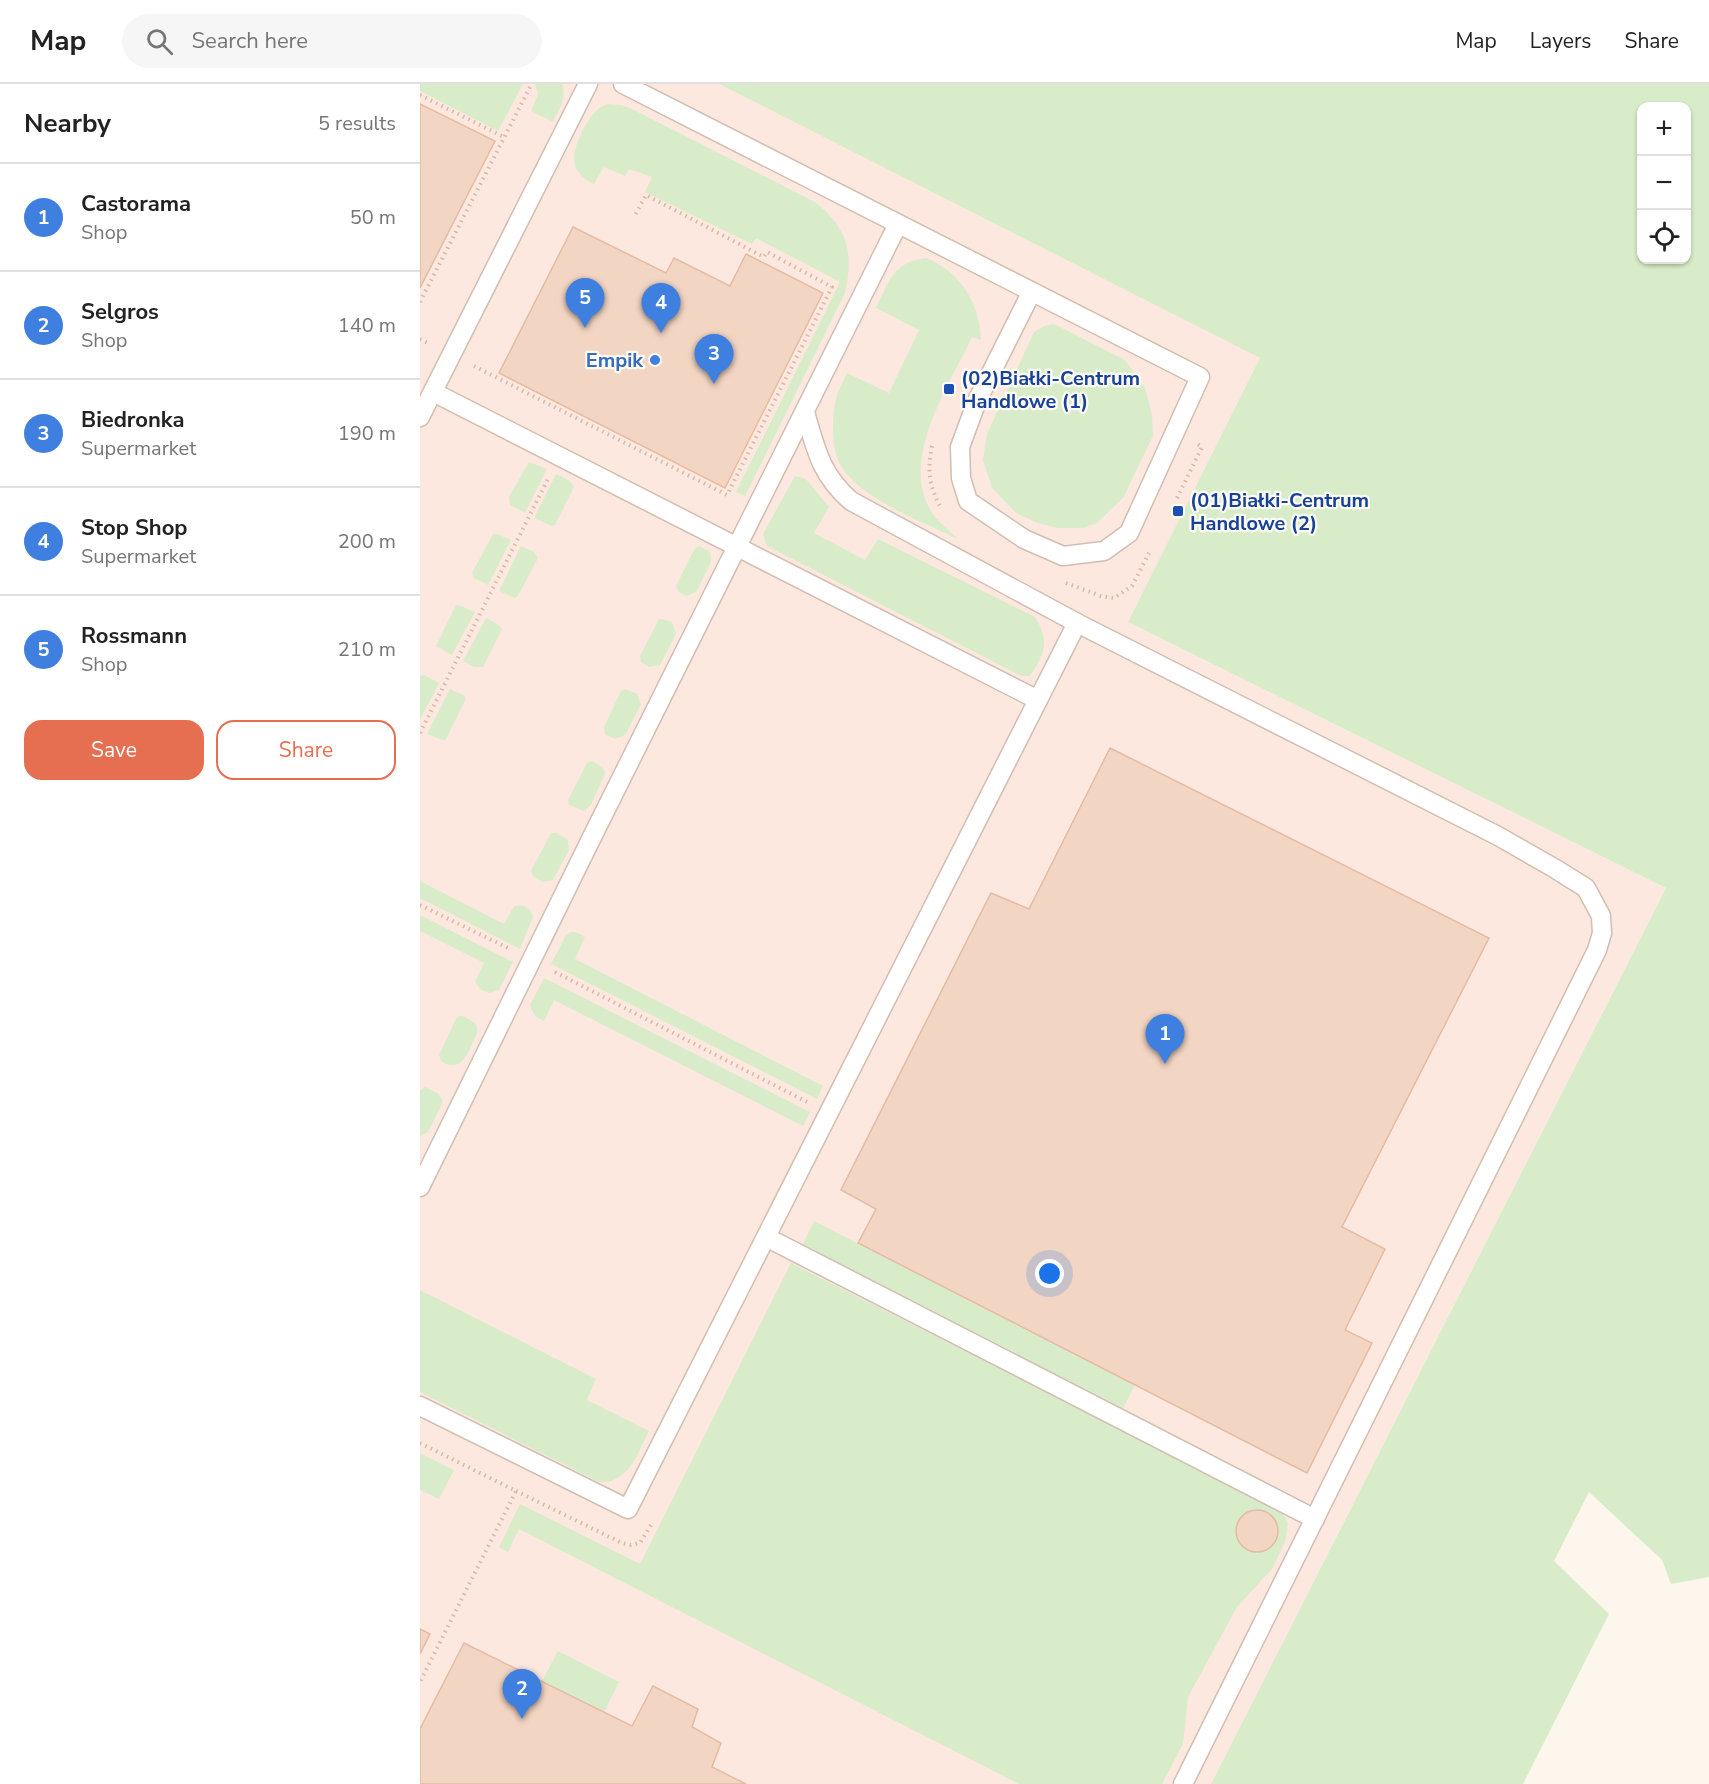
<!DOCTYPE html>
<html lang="en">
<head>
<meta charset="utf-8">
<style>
  :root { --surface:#fff; --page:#f6f6f6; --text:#222; --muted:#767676; --line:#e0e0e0; --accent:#e76f51 }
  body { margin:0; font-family:"Nunito Sans",sans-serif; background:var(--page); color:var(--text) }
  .controls { position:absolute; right:18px; top:18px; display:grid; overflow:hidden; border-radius:12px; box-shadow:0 2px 4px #0004 }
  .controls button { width:54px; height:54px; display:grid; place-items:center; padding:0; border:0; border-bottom:2px solid var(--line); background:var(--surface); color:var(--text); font:30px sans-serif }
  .you { position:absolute; left:630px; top:1190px; width:21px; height:21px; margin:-15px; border:4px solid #fff; border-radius:50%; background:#1a73e8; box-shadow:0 0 0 9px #1a73e833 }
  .badge { display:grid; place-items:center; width:39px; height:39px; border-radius:50%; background:var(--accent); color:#fff; font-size:20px; font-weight:700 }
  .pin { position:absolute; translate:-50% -50px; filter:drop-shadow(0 2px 3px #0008) }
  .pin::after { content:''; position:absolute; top:32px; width:21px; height:18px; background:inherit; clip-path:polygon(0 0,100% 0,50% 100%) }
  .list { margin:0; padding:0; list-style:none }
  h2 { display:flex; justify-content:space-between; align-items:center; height:78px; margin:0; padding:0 24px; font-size:26px }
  h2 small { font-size:20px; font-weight:400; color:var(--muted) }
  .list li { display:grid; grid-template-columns:39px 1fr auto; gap:18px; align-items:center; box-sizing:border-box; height:108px; padding:0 24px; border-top:2px solid var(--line) }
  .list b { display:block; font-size:22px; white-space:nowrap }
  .list p { margin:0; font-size:20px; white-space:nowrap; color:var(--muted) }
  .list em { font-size:20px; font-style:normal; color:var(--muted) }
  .actions { display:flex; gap:12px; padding:18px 24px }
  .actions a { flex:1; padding:14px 0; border:2px solid var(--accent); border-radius:18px; text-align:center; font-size:21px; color:var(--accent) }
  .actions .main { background:var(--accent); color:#fff }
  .icon { flex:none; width:33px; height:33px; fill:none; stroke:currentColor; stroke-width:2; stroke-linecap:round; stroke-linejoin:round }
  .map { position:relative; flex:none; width:1289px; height:1700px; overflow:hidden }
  header { display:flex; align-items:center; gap:36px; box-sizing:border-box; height:84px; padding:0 30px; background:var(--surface); border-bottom:2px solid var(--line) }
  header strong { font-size:28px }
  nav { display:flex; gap:33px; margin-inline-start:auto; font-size:21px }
  .search { width:420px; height:54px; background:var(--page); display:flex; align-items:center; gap:15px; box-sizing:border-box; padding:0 21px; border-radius:33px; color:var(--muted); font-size:22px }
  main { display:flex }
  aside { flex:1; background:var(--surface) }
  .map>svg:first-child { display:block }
  .commercial { fill:#fde8e0 }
  .green { fill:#d8ecc9; fill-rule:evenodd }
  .building { fill:#f3d5c3; stroke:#e6bba3; stroke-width:1.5 }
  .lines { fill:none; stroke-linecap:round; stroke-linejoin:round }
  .service-casing { stroke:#d1beb0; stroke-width:21 }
  .path { stroke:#d9b8a5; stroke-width:4; stroke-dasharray:1.5 4.5; stroke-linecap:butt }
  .service { stroke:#fff; stroke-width:18 }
  .shop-dot { fill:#3f7fe0; stroke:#fffaf3; stroke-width:2 }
  .transit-dot { fill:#1a4fb4; stroke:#fffaf3; stroke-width:2 }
  .labels { text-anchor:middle; stroke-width:4.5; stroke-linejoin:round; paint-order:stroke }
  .shop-label { font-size:20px; font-weight:bold; fill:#366cbe; stroke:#fffaf3; text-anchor:end }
  .transit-label { font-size:20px; font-weight:bold; fill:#164399; stroke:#fffaf3; text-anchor:start }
</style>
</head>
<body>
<header>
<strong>Map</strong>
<div class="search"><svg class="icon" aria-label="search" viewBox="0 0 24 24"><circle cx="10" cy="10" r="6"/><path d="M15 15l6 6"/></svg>Search here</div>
<nav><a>Map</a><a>Layers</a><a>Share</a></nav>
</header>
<main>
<aside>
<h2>Nearby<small>5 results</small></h2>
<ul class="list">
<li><span class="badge" style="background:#3f7fe0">1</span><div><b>Castorama</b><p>Shop</p></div><em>50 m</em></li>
<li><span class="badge" style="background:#3f7fe0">2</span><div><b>Selgros</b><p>Shop</p></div><em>140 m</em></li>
<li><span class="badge" style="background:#3f7fe0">3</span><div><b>Biedronka</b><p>Supermarket</p></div><em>190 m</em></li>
<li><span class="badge" style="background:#3f7fe0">4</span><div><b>Stop Shop</b><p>Supermarket</p></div><em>200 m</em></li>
<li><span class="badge" style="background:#3f7fe0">5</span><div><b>Rossmann</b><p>Shop</p></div><em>210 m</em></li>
</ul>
<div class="actions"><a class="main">Save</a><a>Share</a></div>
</aside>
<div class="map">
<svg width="1289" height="1700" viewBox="0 0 1289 1700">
  <rect width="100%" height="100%" fill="#fdf6ec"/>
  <path class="commercial" d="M0,0H299L841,274L708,538L1246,804L791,1700H0Z"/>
  <g class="green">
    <path d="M0,0H103L78,47L0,7Z"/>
    <path d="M115,0H142C147,14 139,25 133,38L111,27L118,10Z"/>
    <path d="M299,0H1289V1493L1251,1500L1242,1476L1169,1408L1134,1477L1189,1530L1103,1700H791L1246,804L708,538L840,274ZM1266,22V176H1222V22Z"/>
    <path d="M187,20L201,21L210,24L395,118C428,144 434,169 425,209L325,412L316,408L420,198L336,154L332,160L225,108L232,93L209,85L205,92L184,83L174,100C146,86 152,67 164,44C170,33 175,25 187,20Z"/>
    <path d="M506,174C540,187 560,220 561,256L552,253C529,302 475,381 515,433C522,441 531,448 538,455C503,438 442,416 421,382C411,366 412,337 415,319C417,308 423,298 427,289L469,309L499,246L456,224C469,197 473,178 506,174Z"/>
    <path d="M634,240L705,276L725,304L732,330L733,352L703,414L677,439L663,444H637L615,438L596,429L572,404L563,376L567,350L614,248L624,242Z"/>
    <path d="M109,378L127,385L105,429L90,421L89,413Z"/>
    <path d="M136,390L150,397L154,403L135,441L132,442L114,434Z"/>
    <path d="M375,392L386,395L409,423L394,449L445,476L458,455L615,533C630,557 625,570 610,592H601L347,462L343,450Z"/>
    <path d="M73,450H77L91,456L68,501L54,494L52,489Z"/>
    <path d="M101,462L114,468L118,474L98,512L95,514L79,507Z"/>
    <path d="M279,462L290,468L291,478L276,508L266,512L259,508L256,502L275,464Z"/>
    <path d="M36,521L41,522L55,528L32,571L16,562Z"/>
    <path d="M66,534L77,540L82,545L63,583H54L43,577Z"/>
    <path d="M239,535H243L252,538L256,550L240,581L229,583L221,578L220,572Z"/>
    <path d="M4,591L19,599L0,636V592Z"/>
    <path d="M30,605L45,612L46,615L25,657L7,650Z"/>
    <path d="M205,605L217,610L221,620L205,651L195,655L185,650L184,643L201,607Z"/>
    <path d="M172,677L183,684L185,689L171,721L164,727L149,721L148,716L167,679Z"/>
    <path d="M131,749H137L148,756L149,766L133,796L123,798L113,792L111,787Z"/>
    <path d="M0,797L84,840L94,822C103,820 111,823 113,833L100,865L0,814Z"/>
    <path d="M0,831L93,878L79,906L69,909L61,906L55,898L64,879L0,847Z"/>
    <path d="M151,848H156L165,853L155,875L403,1002L397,1015L131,880L146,851Z"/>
    <path d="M124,894L390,1028L383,1042L134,916L124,937C115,933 113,930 110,921Z"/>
    <path d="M39,932H43L55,939L58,946C50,963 44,992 21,977L19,971L36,935Z"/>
    <path d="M5,1003L19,1010L23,1018L8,1048L0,1052V1006Z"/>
    <path d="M394,1137L715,1301L703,1324L382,1162Z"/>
    <path d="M371,1179L853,1423L863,1430L868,1439L865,1458L852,1485L817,1523L768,1613L763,1660L742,1700H599L99,1445L88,1468L79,1463L100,1420L220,1480ZM832,1426L847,1428C864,1442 859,1462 839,1468C813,1463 808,1438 832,1426Z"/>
    <path d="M0,1206L176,1295L167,1316L229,1347C218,1368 209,1400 179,1398L0,1308Z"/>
    <path d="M0,1369L34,1386L19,1415L0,1406Z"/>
    <path d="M138,1567L199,1598L184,1628L122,1597Z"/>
  </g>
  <g class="building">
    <path d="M0,20L75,57L0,204Z"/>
    <path d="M153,143L246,189L254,174L310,202L326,170L403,209L305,404L79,289Z"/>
    <path d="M690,664L1069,854L922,1143L965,1165L925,1246L952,1259L887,1389L438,1159L456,1125L421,1106L571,809L609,825Z"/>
    <circle cx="837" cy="1447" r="21"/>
    <path d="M0,1545L10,1550L0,1570Z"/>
    <path d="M44,1559L212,1642L233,1602L278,1625L272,1643L301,1659L292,1683L326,1700H0V1645Z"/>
  </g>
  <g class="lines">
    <g class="service-casing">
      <g id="service">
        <path d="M203,0L780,293L709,449L684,467L643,472L604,455L548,417L541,394L540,363L557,317L611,209"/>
        <path d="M13,308L618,616"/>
        <path d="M385,328C396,366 401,391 431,417L657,539L1078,752L1134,784L1166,804L1181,832L1182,849L1177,866L763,1700"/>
        <path d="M0,333L168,0"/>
        <path d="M0,1103L173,751L478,140"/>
        <path d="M346,1153L895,1435"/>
        <path d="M0,1322L208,1425L657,539"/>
      </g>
    </g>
    <g class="path">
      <path d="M0,11L84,53"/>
      <path d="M0,218L110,3L109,0"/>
      <path d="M0,255L10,260"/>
      <path d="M54,282L307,411L412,203L347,168L344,173L226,111L214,133"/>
      <path d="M512,362C507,387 509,402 521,424"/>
      <path d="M757,414L782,363L776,359"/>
      <path d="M646,499L681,512L694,514L712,502L729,469"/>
      <path d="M0,649L128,395"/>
      <path d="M0,821L88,864"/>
      <path d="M135,888L387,1018"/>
      <path d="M0,1359L96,1407L0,1598"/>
      <path d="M96,1407L202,1459L211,1461L220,1459L231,1441"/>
    </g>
    <use href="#service" class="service"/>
  </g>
  <circle class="shop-dot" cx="235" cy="276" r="6"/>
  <g class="transit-dot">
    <rect x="523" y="299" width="12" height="12" rx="3"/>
    <rect x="752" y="421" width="12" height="12" rx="3"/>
  </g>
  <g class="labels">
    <g class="shop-label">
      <text x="223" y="283">Empik</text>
    </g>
    <g class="transit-label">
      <text x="541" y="301">(02)Białki-Centrum<tspan x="541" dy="23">Handlowe (1)</tspan></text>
      <text x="770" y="423">(01)Białki-Centrum<tspan x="770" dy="23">Handlowe (2)</tspan></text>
    </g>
  </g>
</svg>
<div class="controls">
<button>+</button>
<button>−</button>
<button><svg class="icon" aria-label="locate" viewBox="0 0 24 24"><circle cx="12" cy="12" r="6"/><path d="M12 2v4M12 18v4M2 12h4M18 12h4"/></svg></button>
</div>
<div class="you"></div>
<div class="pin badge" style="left:745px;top:980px;background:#3f7fe0">1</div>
<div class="pin badge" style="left:102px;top:1635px;background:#3f7fe0">2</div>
<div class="pin badge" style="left:294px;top:300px;background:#3f7fe0">3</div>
<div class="pin badge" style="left:241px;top:249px;background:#3f7fe0">4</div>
<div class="pin badge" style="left:165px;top:244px;background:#3f7fe0">5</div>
</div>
</main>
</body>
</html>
